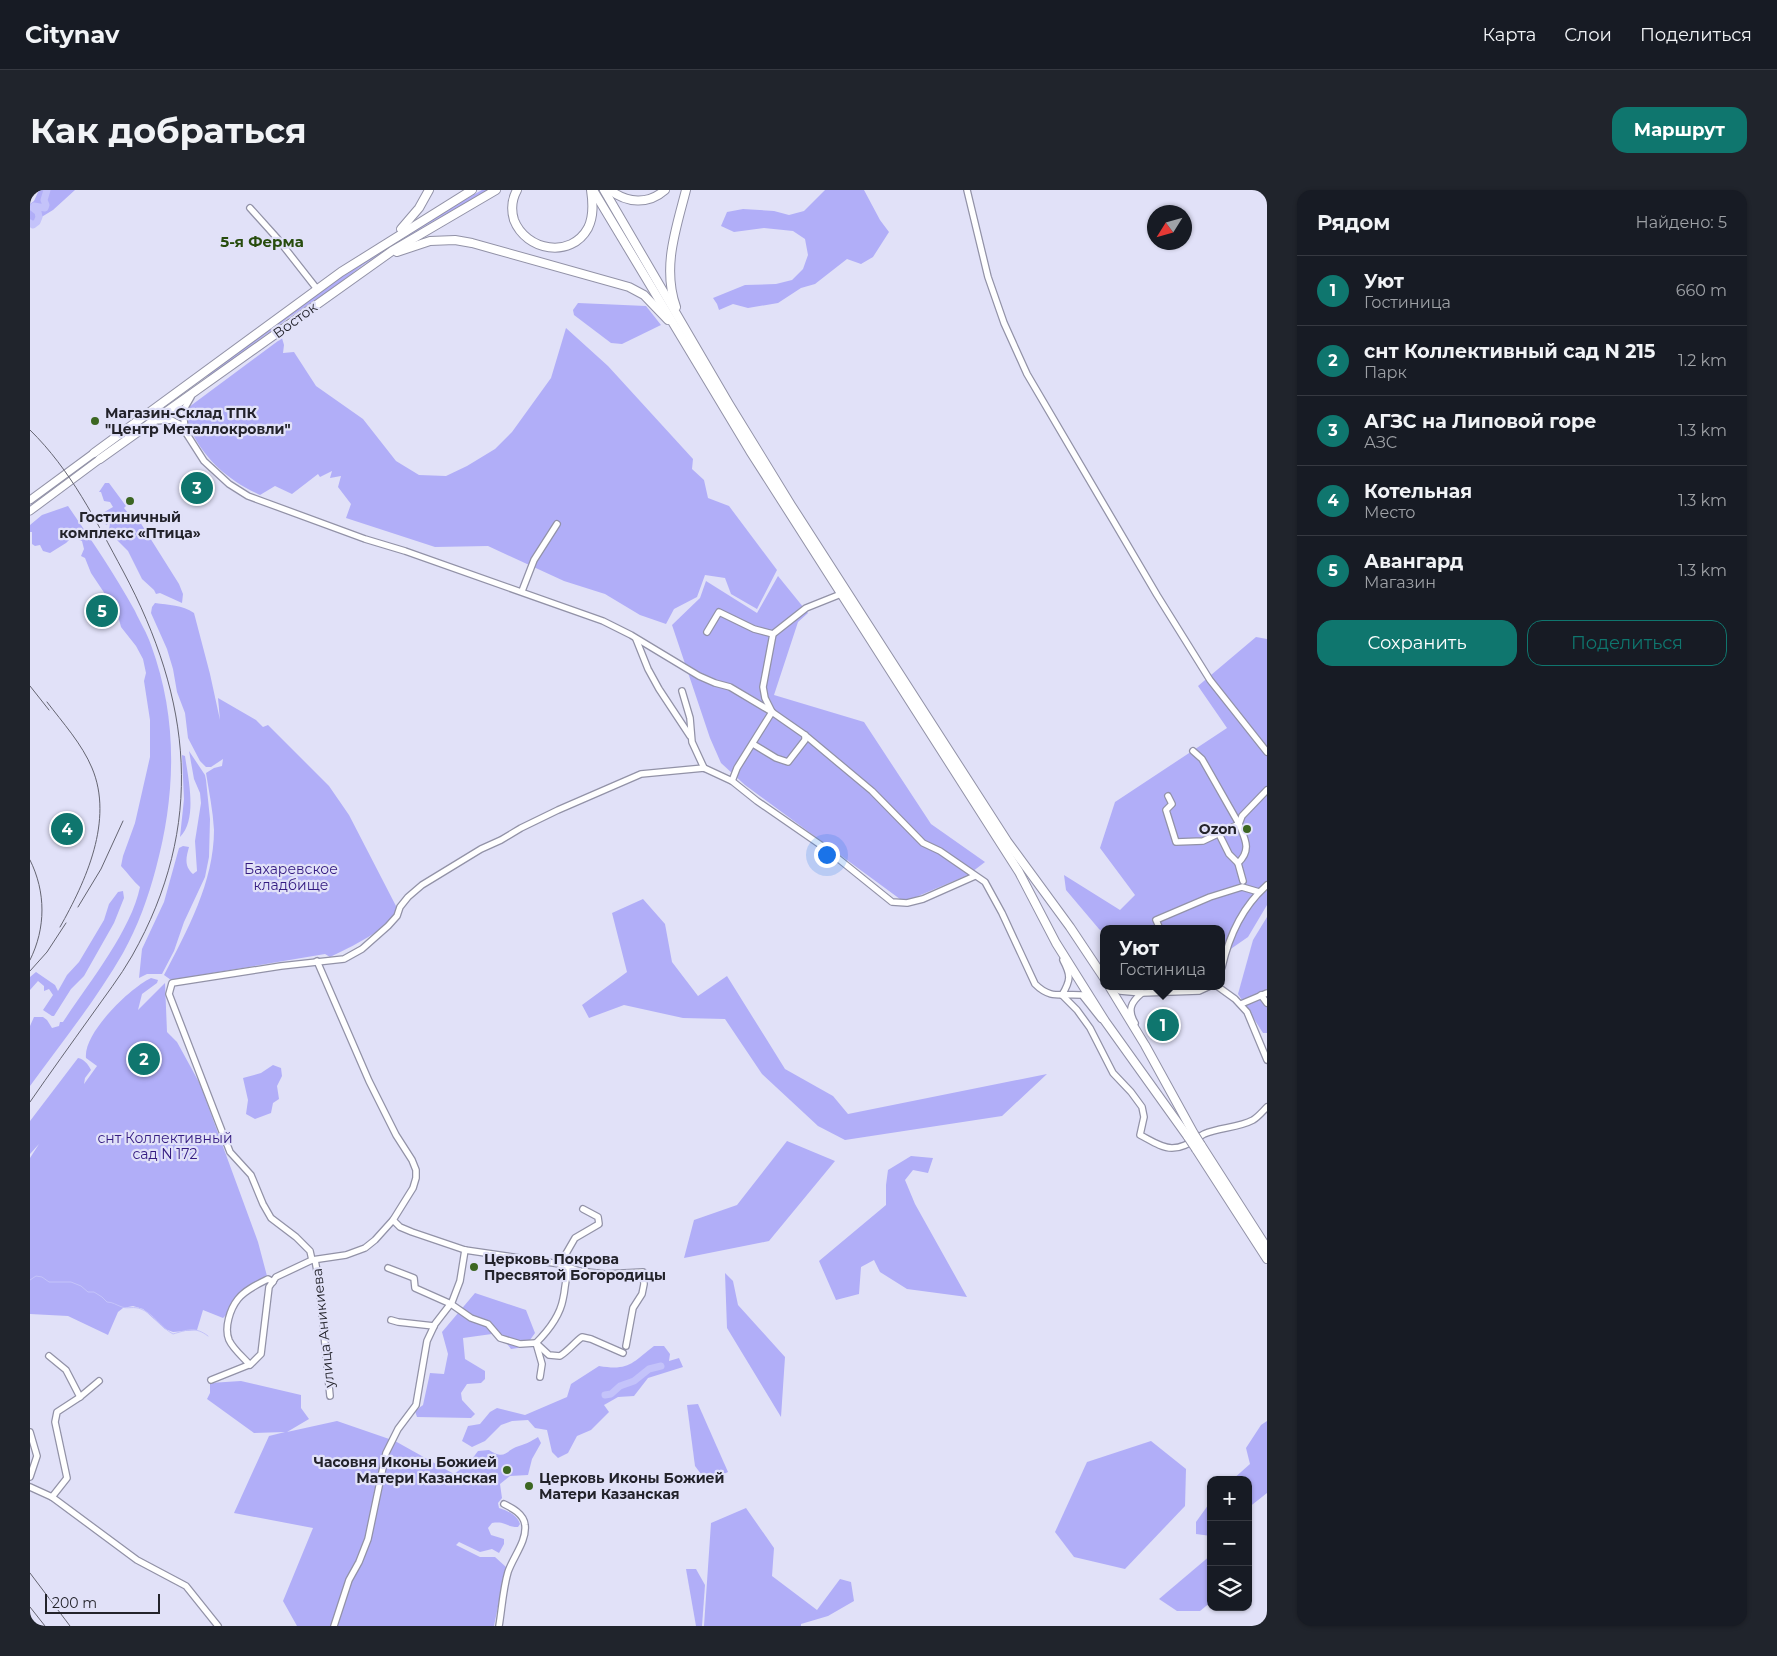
<!DOCTYPE html>
<html lang="ru">
<head>
<meta charset="utf-8">
<style>
  :root { --surface:#171b24; --page:#20242c; --text:#f1f3f6; --muted:#9ea1a6; --line:#363941; --accent:#0f766e }
  body { margin:0; font-family:Montserrat,sans-serif; background:var(--page); color:var(--text) }
  .controls { position:absolute; right:15px; bottom:15px; display:grid; overflow:hidden; border-radius:10px; box-shadow:0 1px 4px #0004 }
  .controls button { width:45px; height:45px; display:grid; place-items:center; padding:0; border:0; border-bottom:1px solid var(--line); background:var(--surface); color:var(--text); font:25px sans-serif }
  .compass { position:absolute; left:1117px; top:15px; width:45px; height:45px; border-radius:50%; background:var(--surface); box-shadow:0 1px 4px #0004; rotate:233deg }
  .scale { position:absolute; left:15px; bottom:12px; width:115px; box-sizing:border-box; padding-left:5px; border:2px solid #23232b; border-top:0; font-size:14px; line-height:18px; white-space:nowrap; color:#23232b; -webkit-text-stroke:4px #e1e1f8; paint-order:stroke }
  .you { position:absolute; left:796px; top:664px; width:18px; height:18px; margin:-12px; border:4px solid #fff; border-radius:50%; background:#1a73e8; box-shadow:0 0 0 8px #1a73e833 }
  .badge { display:grid; place-items:center; width:32px; height:32px; border-radius:50%; background:var(--accent); color:#fff; font-size:16px; font-weight:700 }
  .pin { position:absolute; translate:-50% -50%; border:2px solid #fff; box-shadow:0 1px 5px #0006 }
  .popup { position:absolute; left:1070px; top:735px; width:125px; height:65px; box-sizing:border-box; display:grid; place-content:center; border-radius:10px; background:var(--surface); filter:drop-shadow(0 1px 4px #0005); font-size:16px; white-space:nowrap; color:var(--muted) }
  .popup b { font-size:19px; color:var(--text) }
  .popup::after { content:''; position:absolute; left:50%; top:100%; margin-left:-10px; border:10px solid transparent; border-top-color:var(--surface) }
  .list { margin:0; padding:0; list-style:none }
  h2 { display:flex; justify-content:space-between; align-items:center; height:65px; margin:0; padding:0 20px; font-size:21px }
  h2 small { font-size:16px; font-weight:400; color:var(--muted) }
  .list li { display:grid; grid-template-columns:32px 1fr auto; gap:15px; align-items:center; box-sizing:border-box; height:70px; padding:0 20px; border-top:1px solid var(--line) }
  .list b { display:block; font-size:19px; white-space:nowrap }
  .list p { margin:0; font-size:16px; white-space:nowrap; color:var(--muted) }
  .list em { font-size:16px; font-style:normal; color:var(--muted) }
  .actions { display:flex; gap:10px; padding:15px 20px }
  .actions a { flex:1; padding:11px 0; border:1px solid var(--accent); border-radius:15px; text-align:center; font-size:18px; color:var(--accent) }
  .actions .main { background:var(--accent); color:#fff }
  .icon { flex:none; width:28px; height:28px; fill:none; stroke:currentColor; stroke-width:2; stroke-linecap:round; stroke-linejoin:round }
  .map { position:relative; flex:none; width:1237px; height:1436px; overflow:hidden; border-radius:15px }
  header { display:flex; align-items:center; gap:30px; box-sizing:border-box; height:70px; padding:0 25px; background:var(--surface); border-bottom:1px solid var(--line) }
  header strong { font-size:24px }
  nav { display:flex; gap:28px; margin-inline-start:auto; font-size:18px }
  .intro { display:flex; align-items:center; justify-content:space-between; box-sizing:border-box; height:120px; padding:0 30px }
  h1 { margin:0; font-size:35px }
  .button { padding:12px 22px; border-radius:15px; background:var(--accent); color:#fff; font-size:18px; font-weight:700 }
  main { display:flex; gap:30px; padding:0 30px }
  aside { flex:1; background:var(--surface); border-radius:15px; box-shadow:0 1px 4px #0004 }
  .map>svg:first-child { display:block }
  .green { fill:#b1aef8 }
  .lines { fill:none; stroke-linecap:round; stroke-linejoin:round }
  .stream { stroke:#c4c3fa; stroke-width:1 }
  .river { stroke:#c4c3fa; stroke-width:7 }
  .minor-casing { stroke:#9292a7; stroke-width:8 }
  .major-casing { stroke:#9292a7; stroke-width:9 }
  .highway-casing { stroke:#9292a7; stroke-width:10 }
  .minor { stroke:#fff; stroke-width:5.5 }
  .major { stroke:#fff; stroke-width:7 }
  .highway { stroke:#fff; stroke-width:8 }
  .rail { stroke:#646471; stroke-width:1 }
  .highway-bridge-casing { stroke:#9292a7; stroke-width:10; stroke-linecap:butt }
  .highway-bridge { stroke:#fff; stroke-width:8 }
  .poi-dot { fill:#3c6622; stroke:#e1e1f8; stroke-width:2 }
  .labels { text-anchor:middle; stroke-width:4.5; stroke-linejoin:round; paint-order:stroke }
  .street-label { font-size:14px; fill:#23232b; stroke:#e1e1f8 }
  .poi-label { font-size:14px; font-weight:bold; fill:#23232b; stroke:#e1e1f8; text-anchor:start }
  .park-label { font-size:14px; fill:#341b81; stroke:#e1e1f8 }
  .neighbourhood-label { font-size:15px; font-weight:bold; fill:#274c0d; stroke:#e1e1f8 }
</style>
</head>
<body>
<header>
<strong>Citynav</strong>
<nav><a>Карта</a><a>Слои</a><a>Поделиться</a></nav>
</header>
<div class="intro"><h1>Как добраться</h1><a class="button">Маршрут</a></div>
<main>
<div class="map">
<svg width="1237" height="1436" viewBox="0 0 1237 1436">
  <rect width="100%" height="100%" fill="#e1e1f8"/>
  <g class="green">
    <path d="M9,0H45L23,20L0,34V14L4,11Z"/>
    <path d="M452,0H458L395,36L333,75L302,99L261,126L180,186H177L178,183L297,95L393,33Z"/>
    <path d="M795,0H834L850,30L859,42L843,67L831,74L817,69L785,94L771,98L748,113L718,118L703,114L689,120L687,114L683,108L715,95L746,94L762,90L773,79L778,65L775,49L763,41L734,38L704,42L691,36L697,22L713,19L744,21L759,25L774,21Z"/>
    <path d="M548,113L616,116L631,135L592,154L581,153L544,125L543,120Z"/>
    <path d="M536,138L578,176L663,269L662,279L674,290L678,308L699,316L747,380L727,419L701,404L695,388L675,385L667,407L644,419L636,434L610,425L575,404L534,391L458,356L405,357L316,328L321,314L308,297L311,286L300,288L302,281L290,287L288,284L262,304L245,296L230,305C200,291 178,273 162,243C158,234 154,225 159,217L252,148L254,155L253,163L264,162L286,196L333,229L366,271L389,285L416,286L437,276L465,259L482,242L521,188Z"/>
    <path d="M75,293H79L96,316L94,318L103,329L106,327L110,332L149,394L153,404L152,413L130,403L126,404L124,400L112,389L98,361L80,343L79,340L80,333L76,335L71,324L83,317L80,312L74,311L71,302H69Z"/>
    <path d="M38,316C62,351 84,383 105,421C110,432 117,443 121,455C148,528 146,604 126,678C118,708 108,736 93,763C66,810 32,852 0,896V836L4,827H13L17,830L22,838L29,836L30,832H33C58,794 101,741 110,697C103,691 98,683 91,676L93,666L105,633L120,567V530L114,491L116,483L113,469L106,456L91,437L87,422L61,383L55,368L51,366L54,359L52,351L42,347L36,353L20,363L13,361L10,355L5,356L2,354V342H0V335L12,325Z"/>
    <path d="M748,386L778,423L768,432L744,505L834,532L901,634L955,672L938,685L874,712L715,595L691,573L680,548L642,435L670,408L676,391L727,423Z"/>
    <path d="M125,413C139,415 152,415 164,423L180,484L190,530L188,508L226,530L233,537L238,535L299,596L319,625L367,718C362,739 318,758 300,767L295,764L141,790L134,785C157,741 184,692 184,640C183,621 179,602 176,583L184,578L192,576L193,569L181,577H176L170,571L158,548L155,523L147,502L143,479L137,459L121,423L122,417Z"/>
    <path d="M1226,447L1237,449V715L1218,747L1192,765V739H1074V743L1069,739L1036,700L1034,685L1090,720L1105,705L1070,658L1085,612L1197,538L1168,496Z"/>
    <path d="M159,561L175,585L176,590L180,629L179,667L175,687L154,732L144,761L132,784H117L109,788L112,759L134,712L149,658L153,656L159,657C156,668 154,676 163,684L167,681L165,651L171,613L170,603L164,589Z"/>
    <path d="M152,565L155,566C158,588 168,629 150,647L154,609Z"/>
    <path d="M93,701L94,708L84,733L54,786L41,799L24,826H22L13,820L23,805L19,799L14,801V796L8,791L0,800V787L6,782L25,795L28,801L37,785L49,772L74,730L79,714L88,702Z"/>
    <path d="M613,709L635,734L642,772L668,806L697,786L755,879L803,906L818,924L1017,884L972,926L815,950L788,936L732,884L695,829L653,828L594,815L559,828L552,815L597,782L582,723Z"/>
    <path d="M1237,727V843H1233L1208,804L1223,750Z"/>
    <path d="M121,788L128,790L127,793L112,804L108,820L135,793L137,842L147,852L170,894L228,1052L237,1086L193,1128L173,1120L167,1140L143,1142L135,1139L113,1119L103,1116L93,1118L88,1122L78,1145L38,1126L0,1124V968L9,954L0,964V931L48,868C54,869 58,874 61,880L55,888L54,894L67,876L56,868C53,843 100,798 121,788Z"/>
    <path d="M243,875L251,878L252,886L247,896L249,909L243,913L241,923L225,929L216,924L218,910L213,888L231,883Z"/>
    <path d="M757,951L805,971L739,1051L654,1068L664,1030L707,1015Z"/>
    <path d="M881,966L903,968L898,983L883,980L875,990L885,1014L937,1107L877,1099L850,1082L844,1070L831,1077L829,1104L806,1110L789,1071L856,1015V995L858,980Z"/>
    <path d="M695,1083L703,1091L708,1115L755,1167L751,1227L697,1138Z"/>
    <path d="M445,1103L496,1120L505,1143L495,1157L481,1159L469,1143L433,1148L435,1169L455,1181V1189L451,1193L437,1194L431,1203L432,1210L445,1224L441,1228L387,1227L385,1221L393,1215L400,1183L414,1184L418,1164L412,1142Z"/>
    <path d="M624,1156H634L640,1164L639,1171L649,1168L653,1177L618,1188L604,1206L588,1207L574,1215L579,1222L561,1240L547,1246L538,1263L528,1268L522,1262L517,1240L505,1238L498,1230L482,1231L471,1235L455,1251L442,1257L432,1251L438,1236L450,1234L460,1222L467,1218L495,1225L537,1207L541,1194L569,1176C599,1181 602,1173 624,1156Z"/>
    <path d="M211,1191L271,1205V1218L279,1229L257,1242L307,1231L365,1251L424,1284L439,1273L448,1261L459,1260C476,1271 475,1260 489,1256C498,1253 500,1252 508,1247L511,1253L502,1269L498,1285L480,1286L470,1294L472,1308L468,1313L469,1318C478,1321 487,1325 490,1334L488,1337C476,1337 476,1331 462,1333L458,1338L461,1345L474,1349V1354L469,1363L462,1359L450,1362L429,1352L426,1355L450,1367H465L476,1377L464,1436H267L253,1411L283,1338L204,1323L239,1246L255,1242L224,1243L177,1209L180,1203V1193Z"/>
    <path d="M668,1214L698,1282L677,1292L665,1276L657,1215Z"/>
    <path d="M1237,1231V1303L1218,1318V1290H1202L1220,1274L1216,1258L1231,1235Z"/>
    <path d="M1121,1251L1156,1279L1155,1316L1095,1379L1044,1367L1025,1342L1057,1272Z"/>
    <path d="M1181,1311V1346L1166,1344V1332Z"/>
    <path d="M716,1318L744,1358L742,1386L787,1420L810,1389L821,1392L824,1411L798,1426L771,1434V1436H674L681,1333Z"/>
    <path d="M1181,1365V1412L1170,1421H1147L1129,1409Z"/>
    <path d="M656,1379H666L675,1395L672,1436H666Z"/>
  </g>
  <g class="lines">
    <path class="stream" d="M0,1090L6,1086L12,1087L19,1092H41L51,1096L58,1102H64L72,1107L77,1112C83,1112 86,1115 92,1117C98,1119 104,1116 111,1119C124,1124 130,1137 143,1144C157,1140 165,1136 178,1146"/>
    <g class="river">
      <path d="M0,33L3,35L7,32L9,27L8,22L3,18L4,16L15,18L16,15L14,10L17,0"/>
      <path d="M575,1205L581,1204L590,1196L604,1191L619,1179L631,1176"/>
    </g>
    <g class="minor-casing">
      <g id="minor">
        <path d="M937,0L958,87L974,133L997,184L1127,405L1180,490L1237,562"/>
        <path d="M220,18L247,48L287,99"/>
        <path d="M124,231L141,230L151,235L174,271L199,294L218,306L335,349L375,361L573,431L601,445L669,486L685,493L700,497L742,522L775,545L842,601L893,653L910,661L955,692L972,723L1005,794C1021,810 1031,803 1052,805L1071,829"/>
        <path d="M155,238L153,221L161,207"/>
        <path d="M492,401L504,370L527,334"/>
        <path d="M677,442L689,422L724,439L743,444"/>
        <path d="M606,449L618,479L629,499L660,546"/>
        <path d="M652,501L660,528L662,552L674,578"/>
        <path d="M742,522L735,508L733,497L743,444L776,418L811,404"/>
        <path d="M723,554L746,568L758,572L775,550V545"/>
        <path d="M702,591L707,578L742,522"/>
        <path d="M1138,606L1142,614L1136,620L1146,652L1173,651L1209,634L1172,569L1163,561"/>
        <path d="M1189,644L1199,664L1208,673"/>
        <path d="M1213,691L1208,673C1222,660 1215,649 1209,634L1212,626L1237,600"/>
        <path d="M1130,739L1126,730L1180,707L1212,697L1229,702"/>
        <path d="M1192,777C1199,746 1213,716 1237,695"/>
        <path d="M1083,796L1090,801L1112,803L1169,801L1180,796"/>
        <path d="M1187,796L1205,809L1217,822L1237,870"/>
        <path d="M1032,805L1047,820L1060,838L1083,883L1101,902L1112,917L1114,927L1110,945C1120,950 1131,958 1142,958C1155,958 1163,950 1174,944C1190,937 1208,938 1223,930C1228,927 1233,921 1237,917"/>
        <path d="M1032,805C1041,790 1041,785 1033,770"/>
        <path d="M1231,805L1237,813"/>
        <path d="M1211,814L1237,803"/>
        <path d="M1105,833C1097,820 1101,812 1112,803"/>
        <path d="M363,1030L370,1037L382,1042L435,1060L530,1074L549,1081L575,1084L613,1082L614,1094L612,1104L603,1118L596,1156"/>
        <path d="M282,1070L280,1061L266,1047L241,1028L233,1014L221,985L200,962L139,804L142,793L251,776L314,769L332,759L358,736L367,726L370,717L378,707L392,695L451,659L471,650L491,638L528,620L611,584L674,578L702,591L727,611L795,658L862,712L877,713L893,709L945,686"/>
        <path d="M285,1070L289,1092L300,1206"/>
        <path d="M530,1074L545,1048L569,1034L568,1027L553,1019"/>
        <path d="M358,1078L384,1088L385,1098L421,1114L441,1128L458,1134L470,1148L490,1154L506,1153L519,1165L530,1166C539,1160 544,1153 552,1147L561,1149L593,1163"/>
        <path d="M361,1130L368,1132L404,1136"/>
        <path d="M19,1166L36,1180L50,1207"/>
        <path d="M220,1175C213,1167 203,1159 199,1150C194,1138 200,1119 208,1109C215,1100 228,1094 238,1089L243,1092"/>
        <path d="M510,1187L512,1174L506,1153C518,1141 530,1126 533,1109C536,1097 534,1090 540,1078"/>
        <path d="M181,1190L221,1174L231,1164L239,1097L246,1087L282,1070L316,1065L335,1058L345,1050L363,1030L383,998L386,988V980L382,970L366,945L339,891L287,771"/>
        <path d="M0,1242L7,1266L0,1287"/>
        <path d="M0,1297L22,1307L107,1370L156,1396L188,1436"/>
        <path d="M22,1307L37,1288L25,1232L27,1222L50,1207L69,1191"/>
        <path d="M304,1436L319,1390L329,1372L338,1349L356,1263L368,1239L386,1215L397,1151L405,1134L422,1112L430,1091L435,1060"/>
        <path d="M469,1436C472,1418 473,1399 478,1382C483,1367 497,1351 495,1335C494,1324 482,1318 474,1314"/>
      </g>
    </g>
    <g class="major-casing">
      <g id="major">
        <path d="M0,310L64,263"/>
        <path d="M0,321L70,269"/>
      </g>
    </g>
    <g class="highway-casing">
      <g id="highway">
        <path d="M487,0C482,9 481,20 484,30C496,61 541,69 558,38C564,26 563,13 561,0"/>
        <path d="M563,0L720,261L989,682L1026,753L1075,831L1158,947"/>
        <path d="M574,0L699,214L761,315L977,651L1040,737L1074,788"/>
        <path d="M580,0C597,13 618,15 635,0"/>
        <path d="M371,39L389,18L399,0"/>
        <path d="M367,62L400,51L425,50L442,53L599,97L614,105L638,130"/>
        <path d="M646,117C632,77 646,39 656,0"/>
        <path d="M64,263L311,82L442,0"/>
        <path d="M70,269L362,61L466,0"/>
        <path d="M1079,796L1115,855L1164,944"/>
        <path d="M1171,955L1237,1058"/>
        <path d="M1166,959L1237,1069"/>
      </g>
    </g>
    <use href="#minor" class="minor"/>
    <use href="#major" class="major"/>
    <use href="#highway" class="highway"/>
    <g class="rail">
      <path d="M0,240C41,280 66,331 93,381C162,510 176,635 102,766C90,787 75,806 61,826C41,854 20,883 0,912"/>
      <path d="M0,496L19,520"/>
      <path d="M17,512C33,533 52,554 62,578C84,630 56,691 30,737"/>
      <path d="M0,670C16,702 16,738 0,770"/>
      <path d="M48,717L71,679L93,631"/>
      <path d="M0,781L17,762L36,733"/>
      <path d="M0,1383L40,1436"/>
      <path d="M0,1417L15,1436"/>
    </g>
    <g class="highway-bridge-casing">
      <g id="highway-bridge">
        <path d="M1164,944L1171,955"/>
        <path d="M1158,947L1166,959"/>
      </g>
    </g>
    <use href="#highway-bridge" class="highway-bridge"/>
  </g>
  <g class="poi-dot">
    <circle cx="65" cy="231" r="5"/>
    <circle cx="100" cy="311" r="5"/>
    <circle cx="1217" cy="639" r="5"/>
    <circle cx="444" cy="1077" r="5"/>
    <circle cx="477" cy="1280" r="5"/>
    <circle cx="499" cy="1296" r="5"/>
  </g>
  <g class="labels">
    <g class="street-label">
      <text transform="translate(265 130) rotate(-36)" y="5">Восток</text>
      <text transform="translate(293 1138) rotate(-96)" y="5">улица Аникиева</text>
    </g>
    <g class="poi-label">
      <text x="75" y="228">Магазин-Склад ТПК<tspan x="75" dy="16">"Центр Металлокровли"</tspan></text>
      <text x="100" y="332" text-anchor="middle">Гостиничный<tspan x="100" dy="16">комплекс «Птица»</tspan></text>
      <text x="1207" y="644" text-anchor="end">Ozon</text>
      <text x="454" y="1074">Церковь Покрова<tspan x="454" dy="16">Пресвятой Богородицы</tspan></text>
      <text x="467" y="1277" text-anchor="end">Часовня Иконы Божией<tspan x="467" dy="16">Матери Казанская</tspan></text>
      <text x="509" y="1293">Церковь Иконы Божией<tspan x="509" dy="16">Матери Казанская</tspan></text>
    </g>
    <g class="park-label">
      <text x="261" y="684">Бахаревское<tspan x="261" dy="16">кладбище</tspan></text>
      <text x="135" y="953">снт Коллективный<tspan x="135" dy="16">сад N 172</tspan></text>
    </g>
    <g class="neighbourhood-label">
      <text x="232" y="57">5-я Ферма</text>
    </g>
  </g>
</svg>
<div class="controls">
<button>+</button>
<button>−</button>
<button><svg class="icon" aria-label="layers" viewBox="0 0 24 24"><path d="M12 4l9 5-9 5-9-5zM3 14l9 5 9-5"/></svg></button>
</div>
<svg class="compass" viewBox="-18 -18 36 36"><path d="M0-13l5 13h-10z" fill="#e53935"/><path d="M0 13l5-13h-10z" fill="#9ea1a6"/></svg>
<div class="scale">200 m</div>
<div class="you"></div>
<div class="pin badge" style="left:1133px;top:835px">1</div>
<div class="popup"><b>Уют</b>Гостиница</div>
<div class="pin badge" style="left:114px;top:869px">2</div>
<div class="pin badge" style="left:167px;top:298px">3</div>
<div class="pin badge" style="left:37px;top:639px">4</div>
<div class="pin badge" style="left:72px;top:421px">5</div>
</div>
<aside>
<h2>Рядом<small>Найдено: 5</small></h2>
<ul class="list">
<li><span class="badge">1</span><div><b>Уют</b><p>Гостиница</p></div><em>660 m</em></li>
<li><span class="badge">2</span><div><b>снт Коллективный сад N 215</b><p>Парк</p></div><em>1.2 km</em></li>
<li><span class="badge">3</span><div><b>АГЗС на Липовой горе</b><p>АЗС</p></div><em>1.3 km</em></li>
<li><span class="badge">4</span><div><b>Котельная</b><p>Место</p></div><em>1.3 km</em></li>
<li><span class="badge">5</span><div><b>Авангард</b><p>Магазин</p></div><em>1.3 km</em></li>
</ul>
<div class="actions"><a class="main">Сохранить</a><a>Поделиться</a></div>
</aside>
</main>
</body>
</html>
